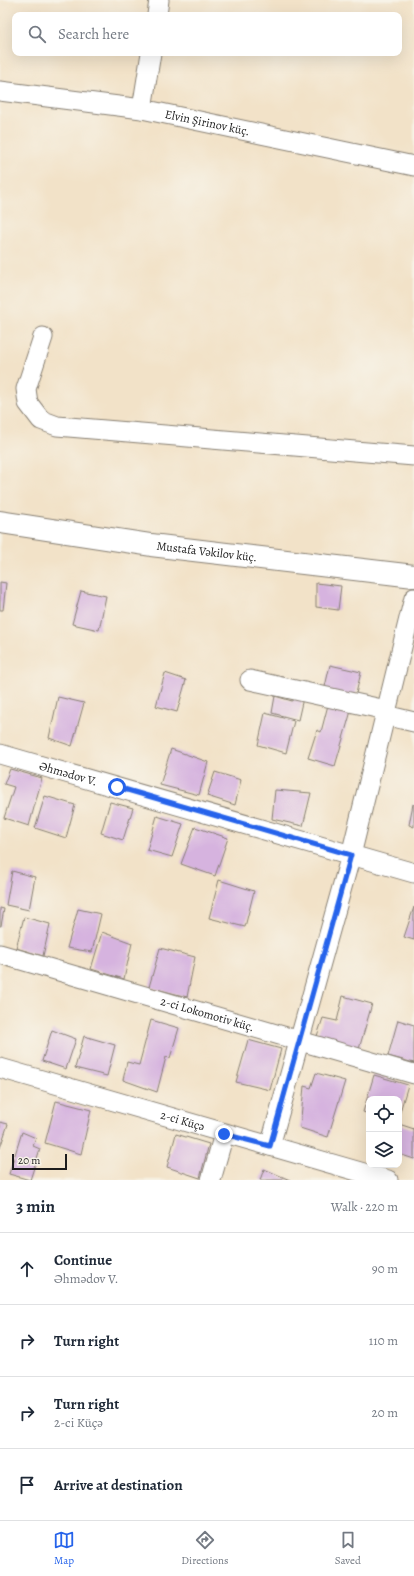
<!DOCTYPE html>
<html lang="en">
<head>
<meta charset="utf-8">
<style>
  :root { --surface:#fff; --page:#f6f6f7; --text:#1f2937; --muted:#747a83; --line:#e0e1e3; --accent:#2563eb }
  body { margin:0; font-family:Alegreya,serif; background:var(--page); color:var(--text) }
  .controls { position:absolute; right:12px; bottom:12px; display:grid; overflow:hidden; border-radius:8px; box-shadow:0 4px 16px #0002 }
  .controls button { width:36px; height:36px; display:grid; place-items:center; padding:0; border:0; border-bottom:1px solid var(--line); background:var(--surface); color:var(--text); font:20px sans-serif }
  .scale { position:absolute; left:12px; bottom:10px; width:55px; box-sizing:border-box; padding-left:4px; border:2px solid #1c1c1c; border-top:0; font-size:11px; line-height:14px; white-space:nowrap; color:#1c1c1c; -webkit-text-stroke:3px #f7f3e8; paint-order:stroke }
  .stop { position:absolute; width:12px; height:12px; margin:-9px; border:3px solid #2563eb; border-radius:50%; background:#fff }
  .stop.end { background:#2563eb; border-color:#fff; box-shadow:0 1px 4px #0008 }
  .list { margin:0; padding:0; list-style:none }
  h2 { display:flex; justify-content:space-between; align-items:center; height:52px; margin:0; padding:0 16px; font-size:17px }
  h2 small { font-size:13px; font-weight:400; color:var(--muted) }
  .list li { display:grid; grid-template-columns:26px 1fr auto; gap:12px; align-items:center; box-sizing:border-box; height:72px; padding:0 16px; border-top:1px solid var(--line) }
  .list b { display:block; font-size:15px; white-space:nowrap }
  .list p { margin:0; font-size:13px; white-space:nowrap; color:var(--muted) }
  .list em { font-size:13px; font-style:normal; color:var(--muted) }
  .icon { flex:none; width:22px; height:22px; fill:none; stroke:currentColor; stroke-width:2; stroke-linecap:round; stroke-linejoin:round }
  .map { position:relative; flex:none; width:414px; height:1180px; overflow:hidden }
  .search { position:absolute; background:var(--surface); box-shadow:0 4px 16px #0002; left:12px; right:12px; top:12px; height:44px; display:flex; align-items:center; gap:10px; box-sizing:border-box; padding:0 14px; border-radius:8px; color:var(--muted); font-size:15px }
  .sheet { height:340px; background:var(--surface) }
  nav { display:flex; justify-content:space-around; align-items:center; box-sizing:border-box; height:56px; border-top:1px solid var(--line); background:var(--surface); font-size:11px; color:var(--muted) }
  nav a { display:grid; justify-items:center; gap:2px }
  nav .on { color:var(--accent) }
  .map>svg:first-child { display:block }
  .building { fill:#d6b3df }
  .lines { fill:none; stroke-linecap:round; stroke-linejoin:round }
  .street-casing { stroke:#877f72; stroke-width:21 }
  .secondary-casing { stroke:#877f72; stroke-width:24 }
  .street { stroke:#fff; stroke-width:19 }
  .secondary { stroke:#fff; stroke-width:22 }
  .route { stroke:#2563eb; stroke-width:5 }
  .labels { text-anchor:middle; stroke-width:4; stroke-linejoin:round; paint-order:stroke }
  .street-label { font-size:12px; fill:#1c1c1c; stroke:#f7f3e8 }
</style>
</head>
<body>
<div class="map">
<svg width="414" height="1180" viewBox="0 0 414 1180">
  <rect width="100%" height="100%" fill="#f7f3e8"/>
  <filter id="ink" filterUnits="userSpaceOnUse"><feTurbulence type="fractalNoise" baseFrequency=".025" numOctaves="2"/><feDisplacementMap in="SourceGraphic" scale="8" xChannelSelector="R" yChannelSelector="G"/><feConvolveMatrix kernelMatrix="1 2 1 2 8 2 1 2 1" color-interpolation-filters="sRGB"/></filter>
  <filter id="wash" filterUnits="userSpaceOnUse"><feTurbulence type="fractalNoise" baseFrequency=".012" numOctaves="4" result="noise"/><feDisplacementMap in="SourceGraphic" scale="16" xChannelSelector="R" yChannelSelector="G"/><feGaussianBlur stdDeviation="0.9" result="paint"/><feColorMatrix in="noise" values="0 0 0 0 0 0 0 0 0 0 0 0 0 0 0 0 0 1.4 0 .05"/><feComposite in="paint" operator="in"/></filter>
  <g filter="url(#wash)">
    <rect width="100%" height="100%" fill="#f2e2c8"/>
    <g id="blocks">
      <g class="building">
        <path d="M0,582L6,583L3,610H0Z"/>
        <path d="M316,583L341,586L338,610L316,607Z"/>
        <path d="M81,591L106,596L99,630L72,624Z"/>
        <path d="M330,665L361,672L355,698L324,691Z"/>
        <path d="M165,673L186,680L177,712L156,706Z"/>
        <path d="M275,696L292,701L294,696L303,698L298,720L272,713Z"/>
        <path d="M58,697L84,703L72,746L49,738Z"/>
        <path d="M328,705L351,711L335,766L308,758L317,730L321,732Z"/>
        <path d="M265,713L294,721L286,753L258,745Z"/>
        <path d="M171,749L208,762L199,795L160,785Z"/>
        <path d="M10,769L42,778L29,826L4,818L14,787L4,784Z"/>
        <path d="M215,772L241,780L235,805L207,796Z"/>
        <path d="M275,790L311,793L303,826L272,819Z"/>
        <path d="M45,796L75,805L66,838L35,828Z"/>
        <path d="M110,802L133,808L123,840L101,833Z"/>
        <path d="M413,804L414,805V827L409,825Z"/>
        <path d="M157,816L183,824L172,857L147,850Z"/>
        <path d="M195,827L228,838L215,876L181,864Z"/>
        <path d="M12,871L35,877L29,910L6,905Z"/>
        <path d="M219,880L254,891L245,927L209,918Z"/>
        <path d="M414,907V940L404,937Z"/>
        <path d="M0,908L4,909L1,926H0Z"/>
        <path d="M78,909L101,914L92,952L67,948Z"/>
        <path d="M24,917L50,924L43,956L16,948Z"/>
        <path d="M102,932L132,943L124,979L91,969Z"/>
        <path d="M160,948L195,957L187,997L149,987Z"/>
        <path d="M343,996L372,1004L359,1049L317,1036L323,1018L337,1021Z"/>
        <path d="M151,1020L179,1028L170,1058L166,1057L157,1092L123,1080L127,1062L139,1065Z"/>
        <path d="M398,1020L414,1025V1063L388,1056Z"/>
        <path d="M52,1030L76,1039L66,1069L42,1061Z"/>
        <path d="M84,1036L115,1045L107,1076L75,1068Z"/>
        <path d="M248,1040L281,1049L270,1090L236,1082Z"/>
        <path d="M316,1073L345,1081L328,1137L300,1128L304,1086L311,1088Z"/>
        <path d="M374,1075L408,1085L399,1115V1099H369V1114L363,1112Z"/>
        <path d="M56,1101L91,1110L81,1154L45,1143Z"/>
        <path d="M0,1122L8,1124L0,1148Z"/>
        <path d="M399,1124L414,1129V1159L399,1154Z"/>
        <path d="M22,1132L36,1138L33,1146L40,1149L30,1180L9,1174Z"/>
        <path d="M176,1134L209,1144L200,1178L167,1167Z"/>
        <path d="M264,1169L290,1180H260Z"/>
      </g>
    </g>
  </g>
  <g filter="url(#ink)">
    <use href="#blocks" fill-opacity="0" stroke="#877f72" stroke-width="1"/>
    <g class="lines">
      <g class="street-casing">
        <g id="street">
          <path d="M157,15L159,0"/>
          <path id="s1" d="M0,91L142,109L414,166"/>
          <path d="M142,109L151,53"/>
          <path d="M43,337L26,389L28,403L41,420L57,426L414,456"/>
          <path d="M250,680L386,710"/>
          <path d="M385,715L414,722"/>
          <path id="s2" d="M0,754L414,873"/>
          <path id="s3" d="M0,954L414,1074"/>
          <path id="s4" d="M0,1068L388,1180"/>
          <path d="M270,1146L351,855L414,598"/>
          <path d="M211,1180L224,1134"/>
        </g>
      </g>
      <g class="secondary-casing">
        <g id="secondary">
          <path id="s5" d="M0,522L151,545L414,576"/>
        </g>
      </g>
      <use href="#street" class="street"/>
      <use href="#secondary" class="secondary"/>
    </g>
  </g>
  <g class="lines" filter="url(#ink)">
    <path class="route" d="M117,787L351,855L270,1146L224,1134"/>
  </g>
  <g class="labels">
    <g class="street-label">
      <text dy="4" stroke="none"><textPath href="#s1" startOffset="210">Elvin Şirinov küç.</textPath></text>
      <text dy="4" stroke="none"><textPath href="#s5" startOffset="209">Mustafa Vəkilov küç.</textPath></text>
      <text dy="4" stroke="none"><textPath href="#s2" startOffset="71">Əhmədov V.</textPath></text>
      <text dy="4" stroke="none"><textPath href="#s3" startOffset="216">2-ci Lokomotiv küç.</textPath></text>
      <text dy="4" stroke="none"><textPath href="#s4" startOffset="190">2-ci Küçə</textPath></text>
    </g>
  </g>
</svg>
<div class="controls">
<button><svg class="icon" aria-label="locate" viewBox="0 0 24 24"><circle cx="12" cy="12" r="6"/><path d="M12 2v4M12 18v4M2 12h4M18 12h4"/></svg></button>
<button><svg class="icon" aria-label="layers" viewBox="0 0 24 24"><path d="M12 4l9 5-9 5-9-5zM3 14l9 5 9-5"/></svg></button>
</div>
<div class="scale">20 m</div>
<div class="stop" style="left:117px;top:787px"></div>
<div class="stop end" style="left:224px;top:1134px"></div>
<div class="search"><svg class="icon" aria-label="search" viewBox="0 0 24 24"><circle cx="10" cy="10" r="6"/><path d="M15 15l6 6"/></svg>Search here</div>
</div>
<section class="sheet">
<h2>3 min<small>Walk · 220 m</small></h2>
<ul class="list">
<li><svg class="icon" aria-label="ahead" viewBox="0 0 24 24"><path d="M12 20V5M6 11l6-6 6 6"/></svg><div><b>Continue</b><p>Əhmədov V.</p></div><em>90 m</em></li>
<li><svg class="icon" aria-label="right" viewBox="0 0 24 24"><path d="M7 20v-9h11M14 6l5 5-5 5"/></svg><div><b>Turn right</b></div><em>110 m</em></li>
<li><svg class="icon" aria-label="right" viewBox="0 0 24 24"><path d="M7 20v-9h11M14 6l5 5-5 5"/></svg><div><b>Turn right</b><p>2-ci Küçə</p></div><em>20 m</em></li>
<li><svg class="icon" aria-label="arrive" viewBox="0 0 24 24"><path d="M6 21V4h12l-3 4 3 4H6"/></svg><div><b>Arrive at destination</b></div></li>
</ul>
</section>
<nav>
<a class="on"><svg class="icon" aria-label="map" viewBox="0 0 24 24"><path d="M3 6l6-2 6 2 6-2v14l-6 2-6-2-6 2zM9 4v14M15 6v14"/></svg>Map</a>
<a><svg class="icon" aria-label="directions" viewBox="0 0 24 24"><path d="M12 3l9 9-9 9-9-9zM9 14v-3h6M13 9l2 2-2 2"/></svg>Directions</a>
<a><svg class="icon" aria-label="saved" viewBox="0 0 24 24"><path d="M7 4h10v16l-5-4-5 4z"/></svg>Saved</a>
</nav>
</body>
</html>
